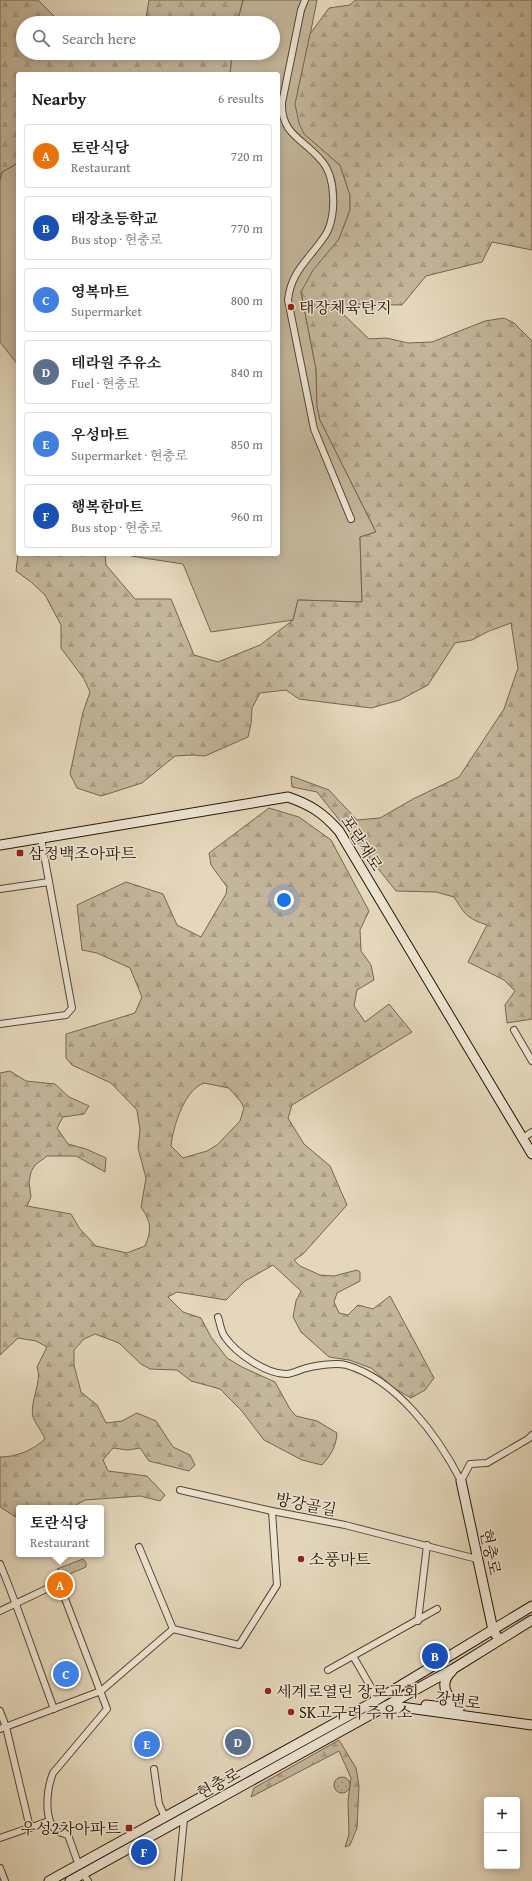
<!DOCTYPE html>
<html lang="en">
<head>
<meta charset="utf-8">
<style>
  :root { --surface:#fff; --page:#f2f2f2; --text:#222; --muted:#767676; --line:#e0e0e0; --accent:#8f2418 }
  body { margin:0; font-family:"Gentium Book Plus","Noto Serif KR",serif; background:var(--page); color:var(--text) }
  .controls { position:absolute; right:12px; bottom:12px; display:grid; overflow:hidden; border-radius:4px; box-shadow:0 2px 10px #0003 }
  .controls button { width:36px; height:36px; display:grid; place-items:center; padding:0; border:0; border-bottom:1px solid var(--line); background:var(--surface); color:var(--text); font:20px sans-serif }
  .you { position:absolute; left:284px; top:900px; width:14px; height:14px; margin:-10px; border:3px solid #fff; border-radius:50%; background:#1a73e8; box-shadow:0 0 0 6px #1a73e833 }
  .badge { display:grid; place-items:center; width:26px; height:26px; border-radius:50%; background:var(--accent); color:#fff; font-size:13px; font-weight:700 }
  .pin { position:absolute; translate:-50% -50%; border:2px solid #fff; box-shadow:0 1px 4px #0006 }
  .popup { position:absolute; left:16px; top:1505px; width:88px; height:52px; box-sizing:border-box; display:grid; place-content:center; border-radius:4px; background:var(--surface); filter:drop-shadow(0 1px 3px #0005); font-size:13px; white-space:nowrap; color:var(--muted) }
  .popup b { font-size:15px; color:var(--text) }
  .popup::after { content:''; position:absolute; left:50%; top:100%; margin-left:-8px; border:8px solid transparent; border-top-color:var(--surface) }
  .list { margin:0; padding:0; list-style:none }
  h2 { display:flex; justify-content:space-between; align-items:center; height:52px; margin:0; padding:0 16px; font-size:17px }
  h2 small { font-size:13px; font-weight:400; color:var(--muted) }
  .list li { display:grid; grid-template-columns:26px 1fr auto; gap:12px; align-items:center; box-sizing:border-box; height:64px; margin:0 8px 8px; padding:0 8px; border:1px solid var(--line); border-radius:4px }
  .list b { display:block; font-size:15px; white-space:nowrap }
  .list p { margin:0; font-size:13px; white-space:nowrap; color:var(--muted) }
  .list em { font-size:13px; font-style:normal; color:var(--muted) }
  .icon { flex:none; width:22px; height:22px; fill:none; stroke:currentColor; stroke-width:2; stroke-linecap:round; stroke-linejoin:round }
  .map { position:relative; flex:none; width:532px; height:1881px; overflow:hidden }
  .search { position:absolute; background:var(--surface); box-shadow:0 2px 10px #0003; left:16px; top:16px; width:264px; height:44px; display:flex; align-items:center; gap:10px; box-sizing:border-box; padding:0 14px; border-radius:22px; color:var(--muted); font-size:15px }
  .panel { position:absolute; background:var(--surface); box-shadow:0 2px 10px #0003; left:16px; top:72px; width:264px; height:484px; border-radius:4px }
  .map>svg:first-child { display:block }
  .green { fill:#c4b69b; stroke:#76664e }
  .forest { fill:url(#forest-firs); stroke:#76664e; fill-rule:evenodd }
  .park { fill:url(#park-dots); stroke:#76664e }
  .lines { fill:none; stroke-linecap:round; stroke-linejoin:round }
  .street-casing { stroke:#574630; stroke-width:8 }
  .secondary-casing { stroke:#281601; stroke-width:11 }
  .street { stroke:#ede5d3; stroke-width:6 }
  .secondary { stroke:#ede5d3; stroke-width:9 }
  .poi-dot { fill:#8f2418; stroke:#ede5d3; stroke-width:1.5 }
  .labels { text-anchor:middle; stroke-width:3; stroke-linejoin:round; paint-order:stroke }
  .poi-label { font-size:16px; fill:#281601; stroke:#ede5d3; text-anchor:start }
  .street-label { font-size:16px; fill:#281601; stroke:#ede5d3 }
</style>
</head>
<body>
<div class="map">
<svg width="532" height="1881" viewBox="0 0 532 1881">
  <defs>
    <pattern id="forest-firs" width="22" height="20" patternUnits="userSpaceOnUse"><rect width="22" height="20" fill="#c4b69b"/><path d="M5 1l3.5 6h-7zM16 11l3.5 6h-7z" fill="#a89c84"/></pattern>
    <pattern id="park-dots" width="8" height="8" patternUnits="userSpaceOnUse"><rect width="8" height="8" fill="#c4b69b"/><path d="M2 2h.1M6 6h.1" fill="none" stroke="#a89c84" stroke-width="1.8" stroke-linecap="round"/></pattern>
  </defs>
  <rect width="100%" height="100%" fill="#e4d7bb"/>
  <filter id="stains"><feTurbulence type="fractalNoise" baseFrequency=".005" numOctaves="4"/><feColorMatrix values="0 0 0 0 .2 0 0 0 0 .09 0 0 0 0 .02 0 0 0 .5 -.17"/></filter>
  <radialGradient id="worn" r=".72"><stop offset=".6" stop-color="#630" stop-opacity="0"/><stop offset="1" stop-color="#630" stop-opacity=".3"/></radialGradient>
  <g class="green">
    <path d="M243,0H317L304,66L298,90L304,134L340,165L350,195V210L339,239L301,292L316,369L317,406L320,420L376,532L360,537L362,602L298,600L293,620L211,632L183,564L131,556V554H278V74H230L232,53H273V23H237Z"/>
    <path d="M18,163V365L0,342V180L2,172Z"/>
  </g>
  <g class="forest">
    <path d="M0,0H38L61,23H23V53H232L230,74H18V163L2,172L0,180Z"/>
    <path d="M149,0H243L237,23H140L146,18Z"/>
    <path d="M355,0H532V250L492,242L482,262L426,276L402,305L357,304L337,308L369,339L386,338L408,343L432,342L485,321L504,318L514,323L532,341V1019L507,1023L505,1005L515,991L504,980L468,962L487,925C466,918 465,914 454,897L436,892L396,891L317,792L292,787L291,776L329,790L357,820L380,818L413,799L459,777L504,709L518,668L511,623L489,631L472,640L455,643L428,685L400,700L371,708L299,699L286,690L260,693L252,708L251,724L248,737L205,756L193,755L175,756L142,783L101,796L77,788L70,774L83,712L90,692L84,679L61,648V625L45,595L31,582L16,571L18,554H105L106,565L135,599H171L194,655L218,662L260,645L293,620L298,600L362,602L360,537L376,532L320,420L317,406L316,369L301,292L313,270L339,239L350,210V195L340,165L304,134L299,123L295,104L310,34L329,8L350,5Z"/>
    <path d="M269,808L299,817L331,840L369,911L360,930L361,951L371,965L374,980L357,990L354,1006L365,1022L389,1004L412,1032L292,1105L288,1118L304,1144L330,1166L347,1205L303,1254L294,1260L300,1266L320,1275L334,1276L357,1270L360,1272V1281L337,1293L334,1302L339,1313L348,1315L358,1305L373,1309L390,1296L434,1378L425,1390L411,1398L394,1388L371,1368L349,1360L329,1357L301,1332L293,1317L296,1301L301,1291L273,1265L245,1281L226,1300L177,1292L168,1297L183,1312L201,1318L211,1337L227,1358L242,1367L275,1382L290,1409L296,1416L317,1421L337,1433C336,1447 331,1455 322,1465L302,1460L264,1440L241,1410L220,1389L191,1381L177,1370L150,1369L141,1364L119,1343L95,1334L84,1339L74,1350V1365L81,1392L97,1405L106,1423L122,1421L137,1413L156,1421L173,1447L190,1455L195,1465L189,1471L149,1461L140,1448L128,1450L113,1448L103,1460L108,1471L147,1476L165,1495L160,1501L140,1496L85,1500L70,1508H19V1519L0,1507V1457C17,1457 33,1450 45,1439C43,1433 34,1421 33,1417C29,1402 43,1381 37,1367L47,1347L36,1341L18,1338L0,1355V1073L10,1071L26,1081L55,1084L69,1097L89,1106L84,1114L63,1117L57,1128L68,1144L86,1149L106,1158L105,1172L76,1156H47L35,1165L31,1172L29,1182L31,1197L27,1206L71,1214L80,1229L96,1246L127,1253L145,1246C152,1229 151,1222 141,1207L146,1178L138,1148L140,1130L137,1110L111,1083L72,1065L66,1058V1034L135,1013L142,997L130,968L97,953L82,950L77,905L126,882L163,894L177,925L201,937L226,894L227,887L211,865L209,853ZM204,1083L229,1088L241,1102L244,1108L240,1121L217,1145L207,1151L183,1158L171,1146C173,1127 184,1090 204,1083Z"/>
    <path d="M339,1740L356,1768L359,1786L357,1828L350,1845L345,1847L349,1834L348,1801L351,1778L339,1751L251,1797L254,1788Z"/>
  </g>
  <g class="park">
    <path d="M83,1559L86,1563V1567L65,1576L59,1574L57,1569Z"/>
    <circle cx="342" cy="1785" r="8"/>
  </g>
  <g class="lines">
    <g class="street-casing">
      <g id="street">
        <path d="M305,0L301,10L282,103C281,134 303,139 320,159C329,168 333,183 333,196C334,208 332,224 326,234C311,258 291,270 288,300L314,429L351,519"/>
        <path d="M0,889L49,882"/>
        <path d="M0,1024L66,1015L72,1008L41,838"/>
        <path d="M514,1030L532,1061"/>
        <path d="M523,1138L532,1132"/>
        <path d="M218,1317C220,1323 221,1332 225,1337C236,1353 266,1374 286,1374C291,1374 298,1371 303,1369C313,1366 336,1362 346,1365C396,1379 438,1436 461,1481"/>
        <path d="M461,1481L470,1464L487,1463L528,1439L532,1435"/>
        <path d="M180,1490L272,1511L345,1525L477,1559"/>
        <path d="M139,1547L173,1629"/>
        <path d="M0,1564C20,1612 36,1661 54,1709"/>
        <path d="M0,1611L59,1583L107,1709L53,1773C47,1788 43,1819 56,1830C59,1833 64,1834 68,1835L79,1866"/>
        <path d="M418,1621L427,1545"/>
        <path d="M173,1629L239,1645L277,1585L272,1511"/>
        <path d="M353,1656L372,1689L375,1701"/>
        <path d="M328,1670L437,1609"/>
        <path d="M0,1711L6,1727L30,1828"/>
        <path d="M0,1729L101,1691L173,1629"/>
        <path d="M154,1769L159,1804L165,1817"/>
        <path d="M0,1838L49,1821"/>
        <path d="M0,1868L5,1881"/>
        <path d="M83,1874L88,1881"/>
        <path d="M178,1881L184,1819"/>
      </g>
    </g>
    <g class="secondary-casing">
      <g id="secondary">
        <path d="M0,845L288,797C311,805 323,813 339,831L532,1154"/>
        <path d="M461,1481L493,1630L496,1635"/>
        <path d="M452,1671C437,1685 448,1696 458,1709"/>
        <path d="M426,1705L459,1709"/>
        <path d="M383,1709L401,1707L532,1725"/>
        <path d="M49,1881L375,1701L532,1606"/>
        <path d="M70,1881L453,1669L532,1620"/>
      </g>
    </g>
    <use href="#street" class="street"/>
    <use href="#secondary" class="secondary"/>
  </g>
  <g class="poi-dot">
    <circle cx="291" cy="307" r="4"/>
    <rect x="16" y="849" width="8" height="8" rx="2"/>
    <circle cx="301" cy="1559" r="4"/>
    <circle cx="268" cy="1691" r="4"/>
    <circle cx="291" cy="1712" r="4"/>
    <rect x="125" y="1824" width="8" height="8" rx="2"/>
  </g>
  <g class="labels">
    <g class="poi-label">
      <text x="299" y="313">태장체육단지</text>
      <text x="28" y="859">삼정백조아파트</text>
      <text x="309" y="1565">소풍마트</text>
      <text x="276" y="1697">세계로열린 장로교회</text>
      <text x="299" y="1718">SK고구려 주유소</text>
      <text x="121" y="1834" text-anchor="end">우성2차아파트</text>
    </g>
    <g class="street-label">
      <text transform="translate(362 843) rotate(57)" y="6">포란재로</text>
      <text transform="translate(306 1504) rotate(11)" y="6">방강골길</text>
      <text transform="translate(491 1552) rotate(78)" y="6">현충로</text>
      <text transform="translate(458 1700) rotate(8)" y="6">강변로</text>
      <text transform="translate(218 1783) rotate(-29)" y="6">현충로</text>
    </g>
  </g>
  <rect width="100%" height="100%" filter="url(#stains)"/>
  <rect width="100%" height="100%" fill="url(#worn)"/>
</svg>
<div class="controls">
<button>+</button>
<button>−</button>
</div>
<div class="you"></div>
<div class="pin badge" style="left:60px;top:1585px;background:#e8710a">A</div>
<div class="popup"><b>토란식당</b>Restaurant</div>
<div class="pin badge" style="left:435px;top:1656px;background:#1a4fb4">B</div>
<div class="pin badge" style="left:66px;top:1674px;background:#3f7fe0">C</div>
<div class="pin badge" style="left:238px;top:1742px;background:#5c6f8a">D</div>
<div class="pin badge" style="left:147px;top:1744px;background:#3f7fe0">E</div>
<div class="pin badge" style="left:144px;top:1852px;background:#1a4fb4">F</div>
<div class="search"><svg class="icon" aria-label="search" viewBox="0 0 24 24"><circle cx="10" cy="10" r="6"/><path d="M15 15l6 6"/></svg>Search here</div>
<section class="panel">
<h2>Nearby<small>6 results</small></h2>
<ul class="list">
<li><span class="badge" style="background:#e8710a">A</span><div><b>토란식당</b><p>Restaurant</p></div><em>720 m</em></li>
<li><span class="badge" style="background:#1a4fb4">B</span><div><b>태장초등학교</b><p>Bus stop · 현충로</p></div><em>770 m</em></li>
<li><span class="badge" style="background:#3f7fe0">C</span><div><b>영복마트</b><p>Supermarket</p></div><em>800 m</em></li>
<li><span class="badge" style="background:#5c6f8a">D</span><div><b>테라원 주유소</b><p>Fuel · 현충로</p></div><em>840 m</em></li>
<li><span class="badge" style="background:#3f7fe0">E</span><div><b>우성마트</b><p>Supermarket · 현충로</p></div><em>850 m</em></li>
<li><span class="badge" style="background:#1a4fb4">F</span><div><b>행복한마트</b><p>Bus stop · 현충로</p></div><em>960 m</em></li>
</ul>
</section>
</div>
</body>
</html>
